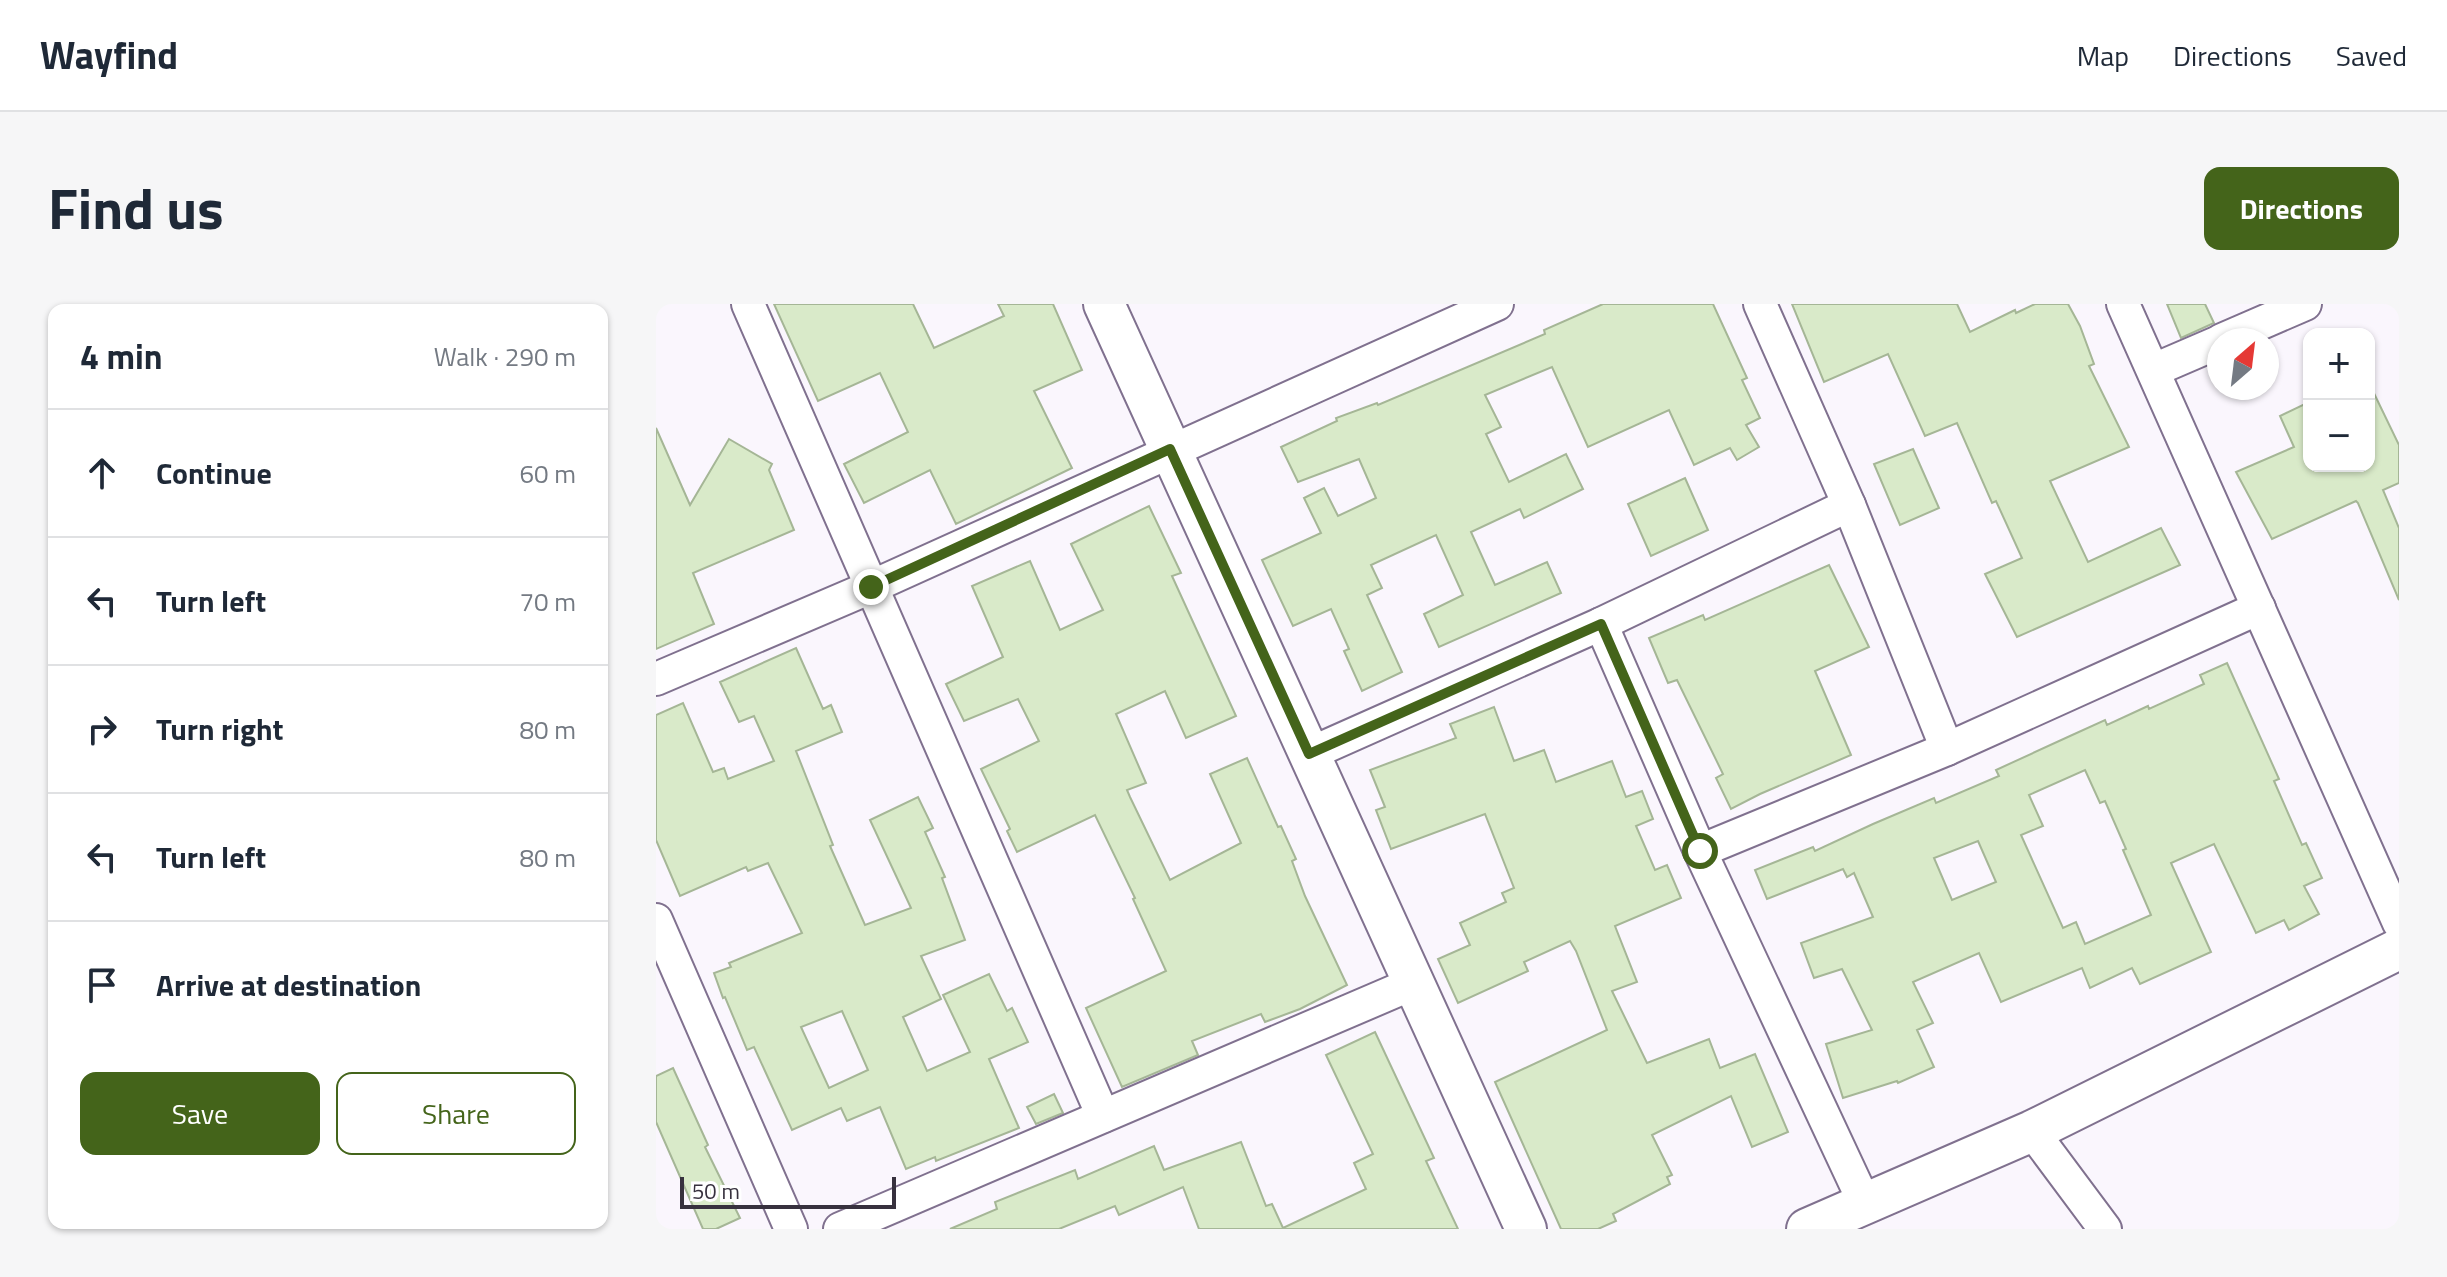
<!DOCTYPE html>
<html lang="en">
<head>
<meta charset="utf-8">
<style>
  :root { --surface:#fff; --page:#f6f6f7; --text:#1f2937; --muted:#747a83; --line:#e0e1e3; --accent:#44641a }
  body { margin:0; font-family:"Titillium Web",sans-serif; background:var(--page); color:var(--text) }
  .controls { position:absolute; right:24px; top:24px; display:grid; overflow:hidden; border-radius:16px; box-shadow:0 2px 6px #0004 }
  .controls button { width:72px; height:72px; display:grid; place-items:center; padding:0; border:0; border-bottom:2px solid var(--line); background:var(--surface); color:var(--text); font:40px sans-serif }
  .compass { position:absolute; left:1551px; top:24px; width:72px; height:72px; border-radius:50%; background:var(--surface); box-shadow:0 2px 6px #0004; rotate:28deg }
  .scale { position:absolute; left:24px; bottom:20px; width:216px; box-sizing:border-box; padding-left:8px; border:4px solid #37313e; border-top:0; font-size:22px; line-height:28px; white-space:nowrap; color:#37313e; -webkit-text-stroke:6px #fff; paint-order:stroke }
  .stop { position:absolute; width:24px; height:24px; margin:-18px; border:6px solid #44641a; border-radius:50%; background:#fff }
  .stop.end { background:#44641a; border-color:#fff; box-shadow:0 2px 8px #0008 }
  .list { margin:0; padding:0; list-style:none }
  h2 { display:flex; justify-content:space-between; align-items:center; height:104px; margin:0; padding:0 32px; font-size:34px }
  h2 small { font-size:26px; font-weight:400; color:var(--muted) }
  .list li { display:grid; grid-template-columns:52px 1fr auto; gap:24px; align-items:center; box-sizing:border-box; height:128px; padding:0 32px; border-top:2px solid var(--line) }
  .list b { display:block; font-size:30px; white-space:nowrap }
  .list em { font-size:26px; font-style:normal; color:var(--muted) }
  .actions { display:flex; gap:16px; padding:24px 32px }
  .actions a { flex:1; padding:18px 0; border:2px solid var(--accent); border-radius:16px; text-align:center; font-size:28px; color:var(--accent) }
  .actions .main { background:var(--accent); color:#fff }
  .icon { flex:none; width:44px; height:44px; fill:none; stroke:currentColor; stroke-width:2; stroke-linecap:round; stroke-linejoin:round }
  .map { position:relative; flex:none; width:1743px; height:925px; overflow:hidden; border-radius:16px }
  header { display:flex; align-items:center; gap:48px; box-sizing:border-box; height:112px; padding:0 40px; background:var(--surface); border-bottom:2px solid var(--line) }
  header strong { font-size:38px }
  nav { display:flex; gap:44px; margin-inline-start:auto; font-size:28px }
  .intro { display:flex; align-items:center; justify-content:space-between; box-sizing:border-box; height:192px; padding:0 48px }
  h1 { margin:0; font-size:56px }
  .button { padding:20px 36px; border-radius:16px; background:var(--accent); color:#fff; font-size:28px; font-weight:700 }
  main { display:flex; gap:48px; padding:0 48px }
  aside { flex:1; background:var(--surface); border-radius:16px; box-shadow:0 2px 6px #0004 }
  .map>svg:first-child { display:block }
  .building { fill:#d9eac9; stroke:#a5b696; stroke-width:2; fill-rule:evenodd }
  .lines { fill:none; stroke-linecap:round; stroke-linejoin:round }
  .minor-casing { stroke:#80718f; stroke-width:36 }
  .tertiary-casing { stroke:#80718f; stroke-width:44 }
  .minor { stroke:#fff; stroke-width:32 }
  .tertiary { stroke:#fff; stroke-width:40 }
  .route { stroke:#44641a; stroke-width:10 }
</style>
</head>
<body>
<header>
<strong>Wayfind</strong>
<nav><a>Map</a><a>Directions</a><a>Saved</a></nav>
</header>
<div class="intro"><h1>Find us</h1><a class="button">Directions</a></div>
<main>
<aside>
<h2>4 min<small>Walk · 290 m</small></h2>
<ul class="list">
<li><svg class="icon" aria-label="ahead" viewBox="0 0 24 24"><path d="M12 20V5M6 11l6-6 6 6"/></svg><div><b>Continue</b></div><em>60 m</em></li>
<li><svg class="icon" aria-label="left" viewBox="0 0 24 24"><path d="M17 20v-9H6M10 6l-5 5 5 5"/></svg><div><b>Turn left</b></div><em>70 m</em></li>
<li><svg class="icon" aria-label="right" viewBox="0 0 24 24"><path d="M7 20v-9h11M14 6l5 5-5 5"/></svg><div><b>Turn right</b></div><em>80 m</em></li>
<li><svg class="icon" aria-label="left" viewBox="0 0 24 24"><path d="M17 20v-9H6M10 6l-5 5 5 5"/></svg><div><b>Turn left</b></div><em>80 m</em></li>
<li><svg class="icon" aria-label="arrive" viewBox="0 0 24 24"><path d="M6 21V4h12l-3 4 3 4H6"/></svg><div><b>Arrive at destination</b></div></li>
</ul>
<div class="actions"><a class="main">Save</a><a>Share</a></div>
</aside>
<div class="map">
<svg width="1743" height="925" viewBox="0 0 1743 925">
  <rect width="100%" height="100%" fill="#faf6fd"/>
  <g class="building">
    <path d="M118,0H257L278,44L348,12L342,0H397L426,66L378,87L416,164L300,220L274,166L208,199L188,160L252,128L224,69L162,97Z"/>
    <path d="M947,0H1057L1091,74L1086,76L1104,114L1090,121L1103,143L1081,156L1074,144L1038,161L1013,106L932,143L896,63L829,91L845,123L830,130L853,178L910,150L927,185L868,214L864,205L815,228L839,281L891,258L905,289L783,343L768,310L807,291L780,231L715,261L726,284L711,291L746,368L706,387L688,347L693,345L675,305L637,322L606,256L665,229L648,194L668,184L682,212L720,194L703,155L642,178L625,143L681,117L680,114L721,99L722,101L889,30L888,26Z"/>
    <path d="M1136,0H1301L1314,28L1359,6L1360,9L1379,0H1412L1424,22L1438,60L1433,62L1473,143L1394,177L1432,258L1505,224L1524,261L1361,333L1329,270L1366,254L1340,197L1336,199L1301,119L1269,132L1232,50L1168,78Z"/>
    <path d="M1511,0H1549L1558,19L1525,34Z"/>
    <path d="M1713,79L1743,141V179L1727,186L1743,224V296L1702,199L1700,197L1616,235L1580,168L1638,143L1624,112L1653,98V162H1713Z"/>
    <path d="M0,124L34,201L73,135L116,160L113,166L138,226L37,269L58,320L0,345Z"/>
    <path d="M1257,145L1283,204L1244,221L1218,160Z"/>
    <path d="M1029,174L1052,226L995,252L972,200Z"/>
    <path d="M493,202L525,269L516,272L580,412L530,434L509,387L460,410L490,479L471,486L474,493L514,576L585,539L554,470L591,454L622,523L625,522L640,555L636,557L649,592L691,681L644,705L609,718L605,710L536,737L542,751L466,783L430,704L510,667L477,595L479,594L439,511L361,548L351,527L354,525L325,465L383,437L362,395L308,417L290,380L347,353L316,282L374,257L404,326L447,306L415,240Z"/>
    <path d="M1173,261L1213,343L1159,367L1195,451L1104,490L1075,505L1060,474L1067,470L1021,376L1012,379L993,334L1047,311L1049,316Z"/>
    <path d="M140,344L167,405L175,401L186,428L140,447L177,541L174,542L209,621L255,604L214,516L262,493L277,524L269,528L289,573L286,574L309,636L265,652L285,695L247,713L271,767L314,748L287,691L333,670L351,707L356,704L372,738L333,755L363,824L280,857L279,853L250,865L224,803L191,817L185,804L136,826L98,743L91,746L69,693L67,694L58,669L75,663L73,659L146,629L112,559L92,567L90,563L24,592L0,536V411L27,399L57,468L68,464L72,475L118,457L98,412L83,418L64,378ZM186,707L212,766L173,784L145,723Z"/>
    <path d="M1571,359L1623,475L1618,477L1646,541L1650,539L1666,574L1648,582L1663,610L1633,626L1628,616L1600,629L1558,540L1515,559L1555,648L1484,680L1476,664L1434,684L1426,664L1345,698L1323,649L1257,678L1277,719L1261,726L1278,763L1242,779L1241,777L1187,794L1170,740L1216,726L1186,665L1158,674L1145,639L1217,613L1198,569L1191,573L1187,565L1111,595L1099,566L1157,543L1159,547L1217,520L1278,494L1280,499L1343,472L1340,466L1414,432L1449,416L1451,421L1492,402L1493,405L1548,380L1544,371ZM1429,466L1444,499L1449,497L1470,545L1467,546L1495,611L1429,640L1420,618L1407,624L1365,531L1387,522L1373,491ZM1322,537L1340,578L1296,596L1278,554Z"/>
    <path d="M838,403L858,457L888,446L900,478L956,457L970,493L986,487L997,515L980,522L999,566L1011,561L1025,594L959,622L981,678L956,687L991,759L1053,735L1064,764L1099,750L1132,828L1096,843L1075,792L996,831L1016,871L1011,873L1014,880L957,910L960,917L942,925H905L839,778L951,726L920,647L914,637L868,658L872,667L802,699L782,655L814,641L804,619L850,598L846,589L858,584L829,510L735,545L720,506L729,503L714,466L800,434L794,420Z"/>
    <path d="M719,728L778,854L770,857L802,925H543L527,883L463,911L459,902L403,925H294L341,905L339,898L419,866L422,875L498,842L508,866L585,838L610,902L616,900L627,924L710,885L698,859L717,850L670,751Z"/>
    <path d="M17,764L52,841L49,843L84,914L60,925H47L0,818V772Z"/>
    <path d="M398,790L407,809L380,820L371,803Z"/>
  </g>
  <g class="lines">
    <g class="minor-casing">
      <g id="minor">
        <path d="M92,0L447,812"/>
        <path d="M1104,0L1193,201L1291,445"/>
        <path d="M1467,0L1743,619"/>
        <path d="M1566,36L1649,0"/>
        <path d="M1498,66L1563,38"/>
        <path d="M945,320L1044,547L1209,900"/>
        <path d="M0,375L215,283L841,0"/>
        <path d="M653,450L945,320L1193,201"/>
        <path d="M1044,547L1291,445L1603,304"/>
        <path d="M0,616L135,925"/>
        <path d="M1376,827L1449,925"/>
        <path d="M184,925L758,679"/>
      </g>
    </g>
    <g class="tertiary-casing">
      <g id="tertiary">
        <path d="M448,0L870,925"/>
        <path d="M1151,925L1376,827L1743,645"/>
      </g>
    </g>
    <use href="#minor" class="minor"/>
    <use href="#tertiary" class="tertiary"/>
  </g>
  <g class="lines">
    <path class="route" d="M215,283L514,145L653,450L945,320L1044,547"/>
  </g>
</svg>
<div class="controls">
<button>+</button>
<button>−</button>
</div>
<svg class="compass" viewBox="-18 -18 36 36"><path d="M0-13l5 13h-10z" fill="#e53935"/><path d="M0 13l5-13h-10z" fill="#747a83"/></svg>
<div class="scale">50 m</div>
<div class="stop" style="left:1044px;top:547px"></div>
<div class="stop end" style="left:215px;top:283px"></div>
</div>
</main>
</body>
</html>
